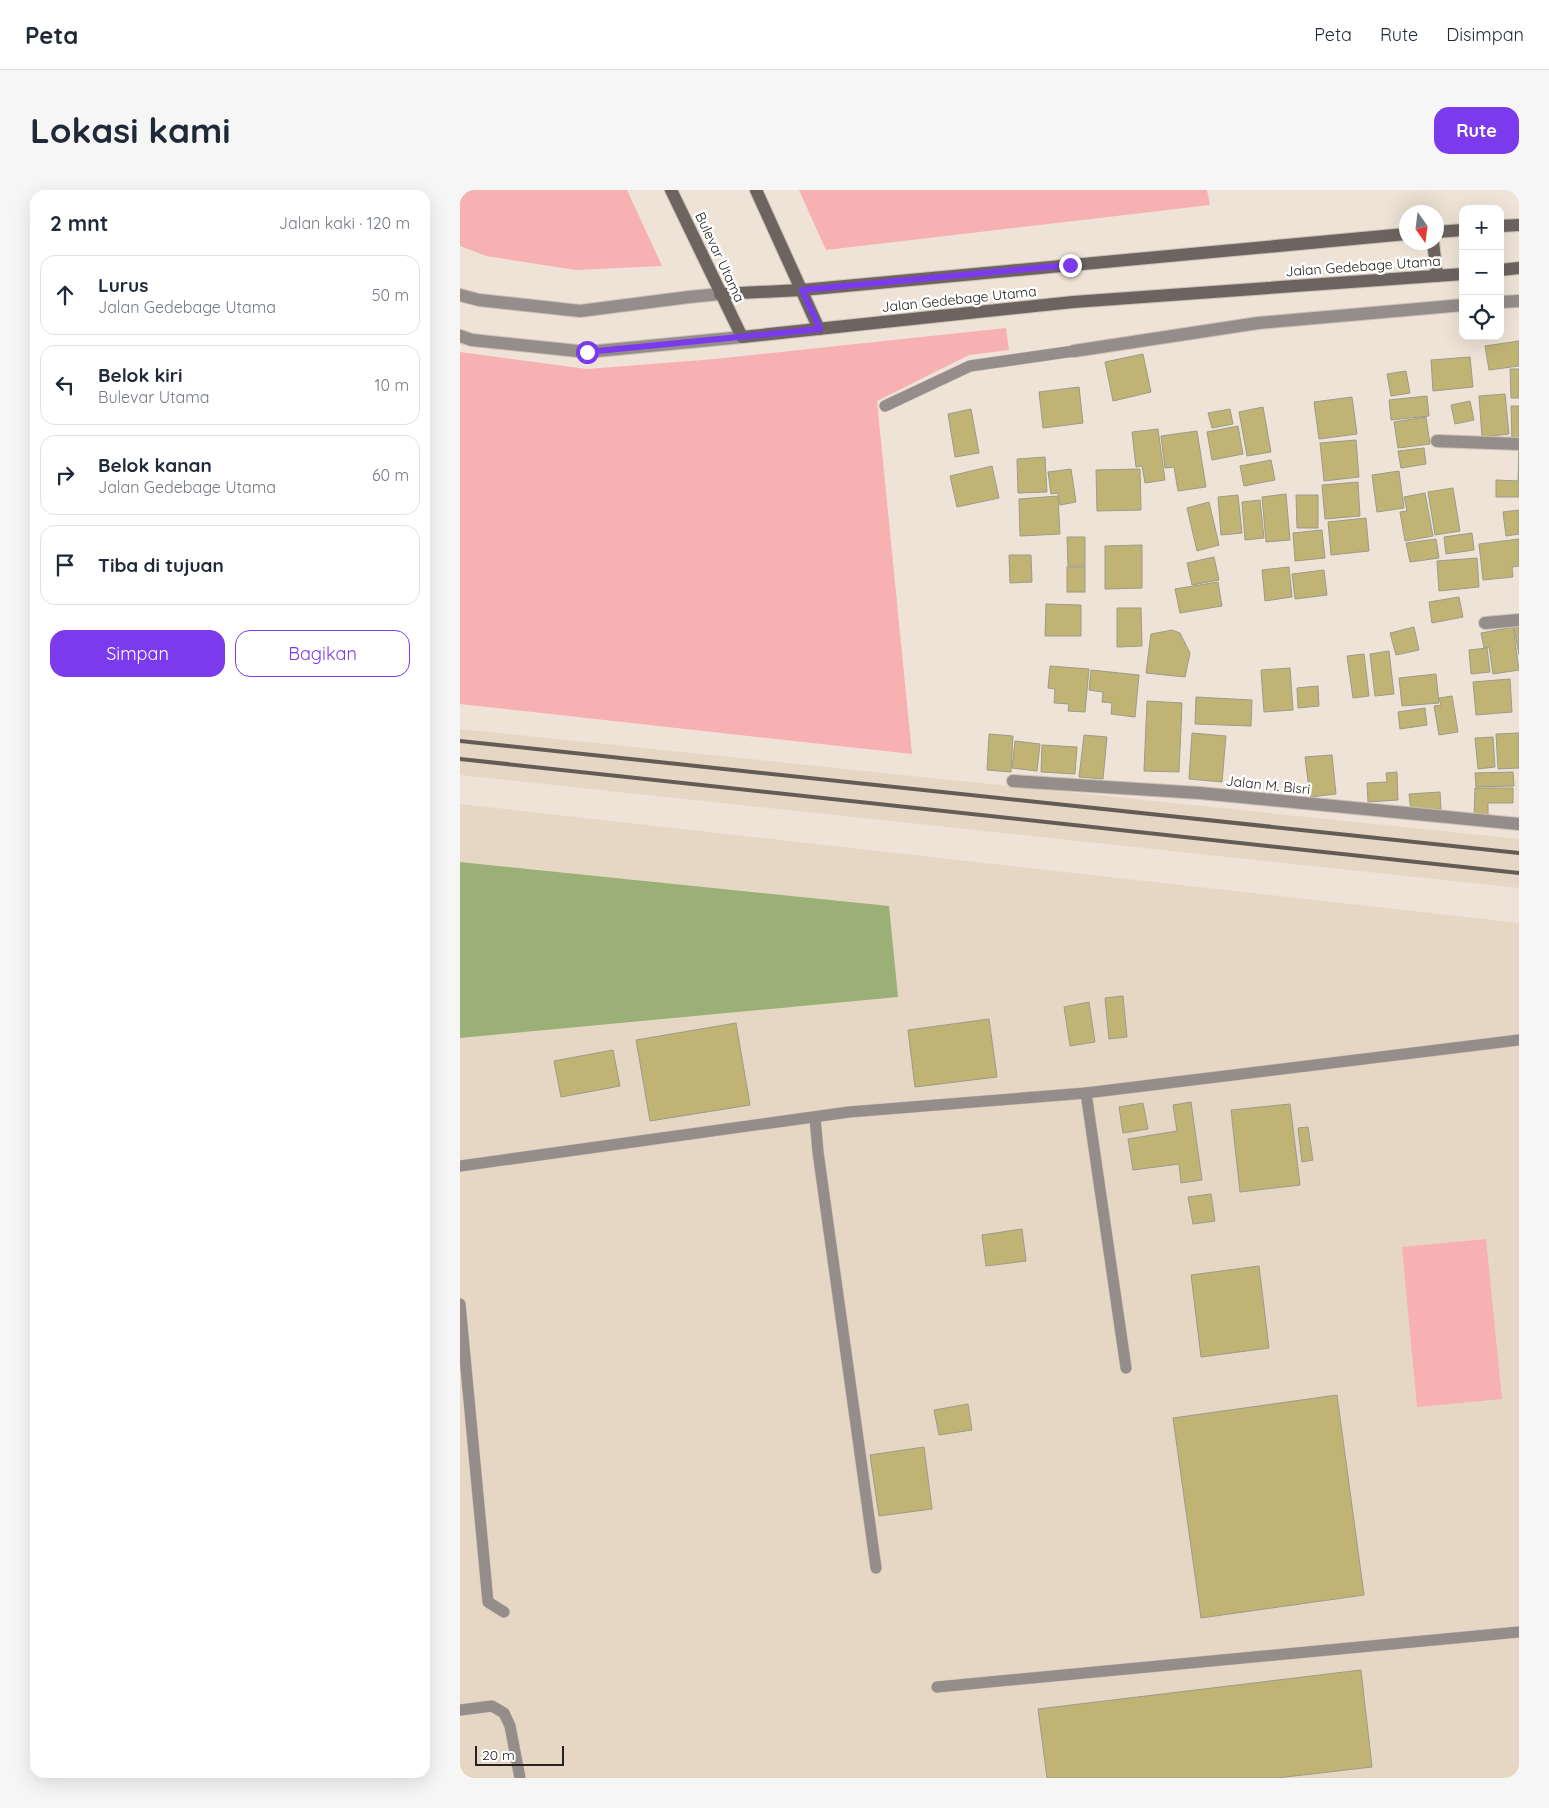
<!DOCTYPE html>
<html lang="id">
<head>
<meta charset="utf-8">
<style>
  :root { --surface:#fff; --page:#f6f6f7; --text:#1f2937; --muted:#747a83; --line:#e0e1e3; --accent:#7c3aed }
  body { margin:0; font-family:Quicksand,sans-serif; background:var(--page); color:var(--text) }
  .controls { position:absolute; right:15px; top:15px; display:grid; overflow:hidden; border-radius:10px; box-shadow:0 5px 20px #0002 }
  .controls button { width:45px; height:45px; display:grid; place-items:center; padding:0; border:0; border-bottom:1px solid var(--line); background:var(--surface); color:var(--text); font:25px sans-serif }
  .compass { position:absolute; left:939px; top:15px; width:45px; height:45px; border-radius:50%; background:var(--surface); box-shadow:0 5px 20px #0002; rotate:166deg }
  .scale { position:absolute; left:15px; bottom:12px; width:89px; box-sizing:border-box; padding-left:5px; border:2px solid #26221d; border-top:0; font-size:14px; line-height:18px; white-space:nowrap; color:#26221d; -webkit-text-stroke:4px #fff; paint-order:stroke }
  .stop { position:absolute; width:15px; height:15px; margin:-11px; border:4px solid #7c3aed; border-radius:50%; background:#fff }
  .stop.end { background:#7c3aed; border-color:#fff; box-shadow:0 1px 5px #0008 }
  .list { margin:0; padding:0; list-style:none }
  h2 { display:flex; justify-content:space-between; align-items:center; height:65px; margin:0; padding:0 20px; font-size:21px }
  h2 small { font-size:16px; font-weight:400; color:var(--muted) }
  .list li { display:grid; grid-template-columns:32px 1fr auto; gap:15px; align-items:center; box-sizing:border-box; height:80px; margin:0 10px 10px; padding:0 10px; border:1px solid var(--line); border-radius:15px }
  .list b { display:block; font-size:19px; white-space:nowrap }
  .list p { margin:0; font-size:16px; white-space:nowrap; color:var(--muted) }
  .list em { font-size:16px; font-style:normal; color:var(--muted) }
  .actions { display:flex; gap:10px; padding:15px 20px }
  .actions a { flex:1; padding:11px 0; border:1px solid var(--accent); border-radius:15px; text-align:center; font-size:18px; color:var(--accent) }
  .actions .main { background:var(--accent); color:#fff }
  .icon { flex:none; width:28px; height:28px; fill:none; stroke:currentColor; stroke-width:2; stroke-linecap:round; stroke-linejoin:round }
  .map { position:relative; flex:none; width:1059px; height:1588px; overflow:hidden; border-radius:15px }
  header { display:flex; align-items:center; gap:30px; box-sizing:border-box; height:70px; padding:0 25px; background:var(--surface); border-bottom:1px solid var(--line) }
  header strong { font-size:24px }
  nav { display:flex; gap:28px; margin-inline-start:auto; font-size:18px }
  .intro { display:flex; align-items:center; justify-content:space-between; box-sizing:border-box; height:120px; padding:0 30px }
  h1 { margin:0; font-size:35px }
  .button { padding:12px 22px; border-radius:15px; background:var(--accent); color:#fff; font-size:18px; font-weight:700 }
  main { display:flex; gap:30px; padding:0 30px }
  aside { flex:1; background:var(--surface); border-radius:15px; box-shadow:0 5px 20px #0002 }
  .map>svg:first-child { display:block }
  .built { fill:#e6d6c4 }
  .green { fill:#f7b1b2 }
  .water { fill:#9bb076 }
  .building { fill:#c0b475; stroke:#9d9b8c }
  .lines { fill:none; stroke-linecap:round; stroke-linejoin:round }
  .service-casing { stroke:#cac0b5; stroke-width:12 }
  .minor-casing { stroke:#cac0b5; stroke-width:14 }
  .tertiary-casing { stroke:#cac0b5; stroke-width:14 }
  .secondary-casing { stroke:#cac0b5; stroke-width:14 }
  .service { stroke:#948d8a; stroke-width:11 }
  .minor { stroke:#948d8a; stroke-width:12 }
  .tertiary { stroke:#948d8a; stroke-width:12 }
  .secondary { stroke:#6e645f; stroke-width:12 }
  .rail { stroke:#625c54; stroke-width:4 }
  .route { stroke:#7c3aed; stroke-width:6 }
  .labels { text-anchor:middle; stroke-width:5; stroke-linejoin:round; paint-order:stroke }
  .street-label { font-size:14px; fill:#26221d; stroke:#fff }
</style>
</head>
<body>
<header>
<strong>Peta</strong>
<nav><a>Peta</a><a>Rute</a><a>Disimpan</a></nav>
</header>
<div class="intro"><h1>Lokasi kami</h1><a class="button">Rute</a></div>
<main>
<aside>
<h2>2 mnt<small>Jalan kaki · 120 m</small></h2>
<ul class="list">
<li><svg class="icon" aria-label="ahead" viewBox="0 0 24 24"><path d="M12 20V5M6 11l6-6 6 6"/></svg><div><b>Lurus</b><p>Jalan Gedebage Utama</p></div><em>50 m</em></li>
<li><svg class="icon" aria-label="left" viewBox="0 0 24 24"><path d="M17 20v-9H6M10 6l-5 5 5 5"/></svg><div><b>Belok kiri</b><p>Bulevar Utama</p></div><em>10 m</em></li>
<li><svg class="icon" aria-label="right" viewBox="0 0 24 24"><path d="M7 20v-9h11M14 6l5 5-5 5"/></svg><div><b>Belok kanan</b><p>Jalan Gedebage Utama</p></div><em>60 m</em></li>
<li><svg class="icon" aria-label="arrive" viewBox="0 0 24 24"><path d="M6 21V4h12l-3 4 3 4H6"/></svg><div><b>Tiba di tujuan</b></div></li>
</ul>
<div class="actions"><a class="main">Simpan</a><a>Bagikan</a></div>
</aside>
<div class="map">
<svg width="1059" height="1588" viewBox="0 0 1059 1588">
  <rect width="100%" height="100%" fill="#eee3d6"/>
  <g class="built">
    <path d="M0,539L1059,649V698L0,585Z"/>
    <path d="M0,614L1059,733V1588H0Z"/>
  </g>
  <g class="green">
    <path d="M0,0H167L202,76L116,80L26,66L0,56Z"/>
    <path d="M339,0H747L750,15L366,60Z"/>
    <path d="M546,138L549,160L509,165L417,211L452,564L0,514V162L127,179L255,169Z"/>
    <path d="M1026,1049L1042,1209L957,1217L942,1057Z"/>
  </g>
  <path class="water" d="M0,672L429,716L438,807L0,848Z"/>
  <g class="building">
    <path d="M1059,151V176L1029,180L1025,156Z"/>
    <path d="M683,164L691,202L653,211L645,172Z"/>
    <path d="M1010,167L1013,197L973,201L971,170Z"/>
    <path d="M1050,179H1059V208H1051Z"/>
    <path d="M946,181L950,203L931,206L927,184Z"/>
    <path d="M619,197L623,233L583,238L579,202Z"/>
    <path d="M1045,204L1049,244L1022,247L1019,206Z"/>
    <path d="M967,206L969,226L931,230L929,210Z"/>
    <path d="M892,207L897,244L859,249L854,212Z"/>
    <path d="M1010,211L1014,230L995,234L991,215Z"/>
    <path d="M1051,216H1059V251H1052Z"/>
    <path d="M803,217L811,262L787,266L779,222Z"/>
    <path d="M511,219L519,263L495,267L488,224Z"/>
    <path d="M770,219L773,234L752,238L748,223Z"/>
    <path d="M966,227L970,254L938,258L934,232Z"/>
    <path d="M778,236L783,264L752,270L747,242Z"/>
    <path d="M698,239L705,290L685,293L682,276L676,277L672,242Z"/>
    <path d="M737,241L746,297L718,301L714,277L705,278L701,246Z"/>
    <path d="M896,250L899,287L864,291L860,253Z"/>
    <path d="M964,258L966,274L941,278L938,261Z"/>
    <path d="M1059,258V307H1036V290L1058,291Z"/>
    <path d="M585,267L587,302L558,303L557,269Z"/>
    <path d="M811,270L815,290L784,296L780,276Z"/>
    <path d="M532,276L539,308L497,317L490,286Z"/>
    <path d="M611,279L616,312L600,315L598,303L591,304L588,282Z"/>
    <path d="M680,279L681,320L637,321L636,280Z"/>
    <path d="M939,281L944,318L917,322L912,285Z"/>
    <path d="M898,292L900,326L865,329L862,295Z"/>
    <path d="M993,298L1000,341L975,345L968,302Z"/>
    <path d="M965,303L973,346L945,351L940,322L947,321L944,307Z"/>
    <path d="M826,304L830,350L806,352L802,307Z"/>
    <path d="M778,305L782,343L761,345L758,307Z"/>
    <path d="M836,305H858V338H837Z"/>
    <path d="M598,306L600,344L560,346L559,309Z"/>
    <path d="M800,310L804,348L785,350L782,312Z"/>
    <path d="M749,312L759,355L737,361L727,318Z"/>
    <path d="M1059,320V344L1046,346L1043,322Z"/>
    <path d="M906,328L909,361L871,365L868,332Z"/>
    <path d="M862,340L865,368L835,371L833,343Z"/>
    <path d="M1012,343L1014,360L986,364L984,347Z"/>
    <path d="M607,347H625V376H608Z"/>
    <path d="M976,349L979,368L950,372L946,353Z"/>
    <path d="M1059,349V376L1052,377L1053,387L1023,390L1019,354Z"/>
    <path d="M682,355V398L645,399V356Z"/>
    <path d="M549,365H571L572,392L550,393Z"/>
    <path d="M754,367L759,390L732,395L727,373Z"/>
    <path d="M1017,368L1019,397L979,401L977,371Z"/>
    <rect x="607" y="377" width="18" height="25"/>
    <path d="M829,377L832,407L805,411L802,380Z"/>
    <path d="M864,380L867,405L835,409L832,384Z"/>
    <path d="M758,392L762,416L720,423L715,399Z"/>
    <path d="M999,407L1003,427L972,433L969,412Z"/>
    <path d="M586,414L621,415V446H585Z"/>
    <path d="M657,418H681L682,456L657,457Z"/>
    <path d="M954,437L959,460L936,465L930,443Z"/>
    <path d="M1053,437L1059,480L1033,484L1029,457L1024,458L1021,443Z"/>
    <path d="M1059,437V465L1054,438Z"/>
    <path d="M712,440L720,443L730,463L725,487L686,483L691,444Z"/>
    <path d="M1027,458L1030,482L1011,484L1009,460Z"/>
    <path d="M929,461L934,504L915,506L910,464Z"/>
    <path d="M904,464L909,506L893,508L887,466Z"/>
    <path d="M590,476L629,479L625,522L608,521L609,514L594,513L595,499L588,498Z"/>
    <path d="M830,478L833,520L804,522L801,480Z"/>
    <path d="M631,480L679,485L675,527L651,524L652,513L642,512L643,502L629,500Z"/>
    <path d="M976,484L979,513L942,516L939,488Z"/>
    <path d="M1050,489L1052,522L1016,525L1013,492Z"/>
    <path d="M858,496L859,516L838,518L837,498Z"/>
    <path d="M992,506L998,542L979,545L974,516L981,515L979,508Z"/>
    <path d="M736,507L792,510L791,536L735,534Z"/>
    <path d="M687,511L722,513L719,582L684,581Z"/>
    <path d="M965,518L967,535L940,539L938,522Z"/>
    <path d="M732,543L766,546L762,592L729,589Z"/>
    <path d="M1059,543V578L1038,579L1036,544Z"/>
    <path d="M529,544L553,546L551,582L527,580Z"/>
    <path d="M624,545L647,547L643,589L619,587Z"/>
    <path d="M1033,547L1035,577L1018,579L1015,548Z"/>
    <path d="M555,551L580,554L577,581L552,578Z"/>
    <path d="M582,555L617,557L615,584L581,582Z"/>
    <path d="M872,565L876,604L850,607L845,567Z"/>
    <path d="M937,582L938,610L908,612L907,593L927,592L926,583Z"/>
    <path d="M1053,582L1054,596L1016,597L1015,583Z"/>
    <path d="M1015,598H1053V613H1028V628H1014Z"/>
    <path d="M980,602L981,619L951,622L949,604Z"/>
    <path d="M663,806L667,847L649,849L645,808Z"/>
    <path d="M629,812L635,852L610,856L604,817Z"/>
    <path d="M529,829L537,887L455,897L448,840Z"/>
    <path d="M276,833L290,915L190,931L176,850Z"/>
    <path d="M153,860L160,896L101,907L94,871Z"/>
    <path d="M731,912L742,990L721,993L719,974L673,980L668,949L717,941L713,915Z"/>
    <path d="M683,913L688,939L663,943L659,917Z"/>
    <path d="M830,914L840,995L780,1002L771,920Z"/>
    <path d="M848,937L853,970L842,972L838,938Z"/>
    <path d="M751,1004L755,1031L733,1034L728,1007Z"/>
    <path d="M562,1039L566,1071L526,1076L522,1045Z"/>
    <path d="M799,1076L809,1158L741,1167L731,1085Z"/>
    <path d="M877,1205L904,1405L741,1428L713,1228Z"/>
    <path d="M508,1214L512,1240L479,1245L474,1220Z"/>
    <path d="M464,1257L472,1319L419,1326L410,1265Z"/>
    <path d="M901,1480L912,1577L817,1588H587L578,1519Z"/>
  </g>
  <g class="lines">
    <g class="service-casing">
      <g id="service">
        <path d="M425,216L510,176L614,161"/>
        <path d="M626,903L666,1178"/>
        <path d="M355,928L358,962L416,1378"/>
        <path d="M0,976L389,922L626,903L1059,850"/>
        <path d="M0,1114L28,1412L44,1422"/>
        <path d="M477,1497L1059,1442"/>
        <path d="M0,1520L32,1516L44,1523L50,1536L60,1588"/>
      </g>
    </g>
    <g class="minor-casing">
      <g id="minor">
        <path d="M1040,112L1059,111"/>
        <path d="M614,161L798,133L1003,115"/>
        <path d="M977,251L1059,254"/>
        <path d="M1025,433L1059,430"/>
        <path d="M553,591L740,603L1059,634"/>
      </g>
    </g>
    <g class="tertiary-casing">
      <g id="tertiary">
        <path d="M0,105L19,110L120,121L229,107L260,104"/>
        <path d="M0,146L12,150L127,162L282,147"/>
      </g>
    </g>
    <g class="secondary-casing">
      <g id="secondary">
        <path d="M211,0L282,147L613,112L1003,84"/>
        <path d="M296,0L359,139"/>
        <path d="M1040,36L1059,35"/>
        <path d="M976,42L1003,40"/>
        <path d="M973,52L977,86"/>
        <path d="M1040,80L1059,78"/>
        <path d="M260,104L342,100L946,44"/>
      </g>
    </g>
    <use href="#service" class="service"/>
    <use href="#minor" class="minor"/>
    <use href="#tertiary" class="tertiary"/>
    <use href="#secondary" class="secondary"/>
    <g class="rail">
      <path d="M0,551L1059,663"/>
      <path d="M0,569L1059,683"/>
    </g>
  </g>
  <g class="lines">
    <path class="route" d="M127,162L360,139L342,100L610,75"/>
  </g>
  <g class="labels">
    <g class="street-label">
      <text transform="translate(260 67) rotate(65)" y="5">Bulevar Utama</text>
      <text transform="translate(903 76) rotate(-4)" y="5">Jalan Gedebage Utama</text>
      <text transform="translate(499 109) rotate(-6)" y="5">Jalan Gedebage Utama</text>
      <text transform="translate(808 595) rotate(6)" y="5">Jalan M. Bisri</text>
    </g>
  </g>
</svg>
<div class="controls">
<button>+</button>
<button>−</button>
<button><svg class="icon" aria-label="locate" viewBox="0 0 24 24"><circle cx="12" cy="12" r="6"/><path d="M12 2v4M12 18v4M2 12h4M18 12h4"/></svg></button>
</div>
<svg class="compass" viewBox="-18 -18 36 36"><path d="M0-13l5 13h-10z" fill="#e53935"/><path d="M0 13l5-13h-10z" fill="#747a83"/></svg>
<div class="scale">20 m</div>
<div class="stop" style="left:127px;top:162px"></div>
<div class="stop end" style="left:610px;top:75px"></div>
</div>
</main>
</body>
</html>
